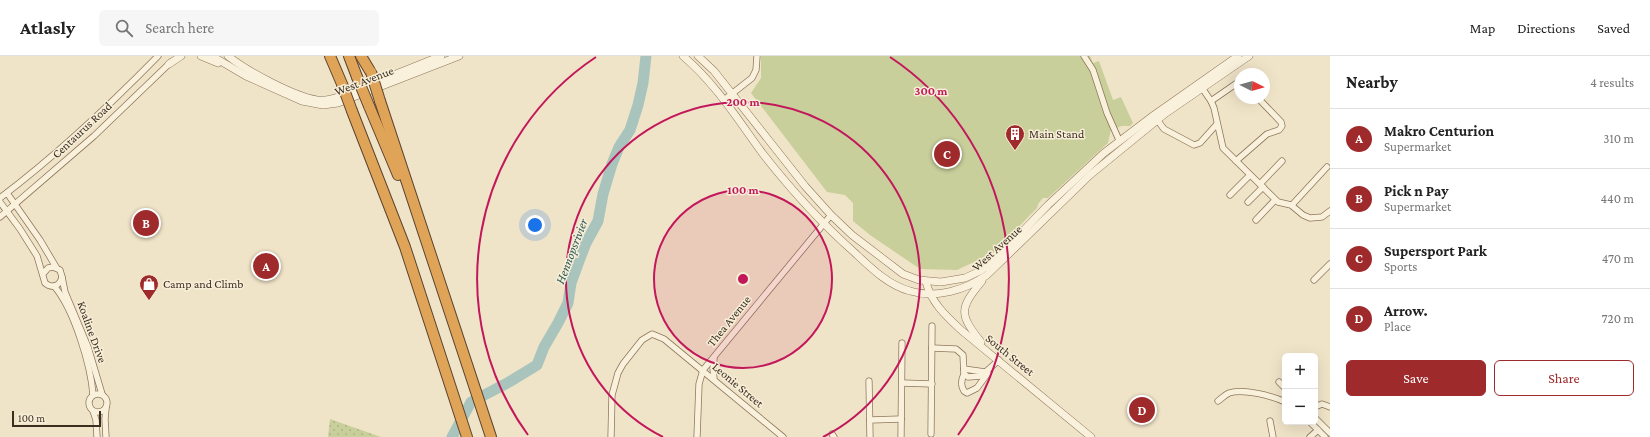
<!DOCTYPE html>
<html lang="en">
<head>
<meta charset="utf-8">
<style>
  :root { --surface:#fff; --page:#f6f6f6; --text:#222; --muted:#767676; --line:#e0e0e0; --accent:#9e2a2b }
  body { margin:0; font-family:"Crimson Pro",serif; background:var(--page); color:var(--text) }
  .controls { position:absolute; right:12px; bottom:12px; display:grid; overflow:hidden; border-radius:6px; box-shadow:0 4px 16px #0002 }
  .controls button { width:36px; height:36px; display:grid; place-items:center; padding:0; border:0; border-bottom:1px solid var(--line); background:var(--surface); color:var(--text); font:20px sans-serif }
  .compass { position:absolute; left:1234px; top:12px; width:36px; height:36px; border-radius:50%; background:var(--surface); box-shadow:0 4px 16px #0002; rotate:95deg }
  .scale { position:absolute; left:12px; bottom:10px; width:89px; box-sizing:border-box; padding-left:4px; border:2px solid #3d2e20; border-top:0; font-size:11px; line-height:14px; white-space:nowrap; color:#3d2e20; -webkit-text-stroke:3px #f7eed8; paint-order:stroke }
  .you { position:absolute; left:535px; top:169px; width:14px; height:14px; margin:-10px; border:3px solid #fff; border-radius:50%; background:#1a73e8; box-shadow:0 0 0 6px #1a73e833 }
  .badge { display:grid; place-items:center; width:26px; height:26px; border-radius:50%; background:var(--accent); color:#fff; font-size:13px; font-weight:700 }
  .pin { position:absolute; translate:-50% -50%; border:2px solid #fff; box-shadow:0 1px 4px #0006 }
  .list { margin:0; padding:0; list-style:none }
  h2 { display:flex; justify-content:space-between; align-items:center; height:52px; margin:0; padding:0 16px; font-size:17px }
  h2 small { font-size:13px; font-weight:400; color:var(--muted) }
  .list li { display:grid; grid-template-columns:26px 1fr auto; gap:12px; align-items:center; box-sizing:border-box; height:60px; padding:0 16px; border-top:1px solid var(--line) }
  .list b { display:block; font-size:15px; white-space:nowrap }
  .list p { margin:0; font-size:13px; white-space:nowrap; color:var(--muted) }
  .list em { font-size:13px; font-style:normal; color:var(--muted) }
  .actions { display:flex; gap:8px; padding:12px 16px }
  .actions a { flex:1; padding:9px 0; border:1px solid var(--accent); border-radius:6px; text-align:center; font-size:14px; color:var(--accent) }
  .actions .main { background:var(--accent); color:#fff }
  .icon { flex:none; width:22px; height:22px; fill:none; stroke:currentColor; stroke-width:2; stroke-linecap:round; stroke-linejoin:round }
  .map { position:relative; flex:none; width:1330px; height:381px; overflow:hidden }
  header { display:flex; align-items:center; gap:24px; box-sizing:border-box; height:56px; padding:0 20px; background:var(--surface); border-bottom:1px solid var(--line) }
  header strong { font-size:19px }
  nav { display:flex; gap:22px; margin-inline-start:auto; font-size:14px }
  .search { width:280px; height:36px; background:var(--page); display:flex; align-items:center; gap:10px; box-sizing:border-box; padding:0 14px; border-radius:6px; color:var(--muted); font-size:15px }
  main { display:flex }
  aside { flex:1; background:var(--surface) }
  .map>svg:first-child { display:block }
  .grass { fill:url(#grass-dots) }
  .green { fill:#c9cf9b }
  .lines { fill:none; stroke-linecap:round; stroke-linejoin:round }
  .river { stroke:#a9c4bc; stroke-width:11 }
  .minor-casing { stroke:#8d765c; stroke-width:7 }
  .tertiary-casing { stroke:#8d765c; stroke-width:8 }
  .motorway-casing { stroke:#5b4430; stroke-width:12 }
  .minor { stroke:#faf1dc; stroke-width:5.5 }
  .tertiary { stroke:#faf1dc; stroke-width:7 }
  .motorway { stroke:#e0a458; stroke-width:10 }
  .motorway-bridge-casing { stroke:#5b4430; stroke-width:12; stroke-linecap:butt }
  .motorway-bridge { stroke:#e0a458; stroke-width:10 }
  .ring { fill:none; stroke:#c2185b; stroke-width:2 }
  .labels { text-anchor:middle; stroke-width:3; stroke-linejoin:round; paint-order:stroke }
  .street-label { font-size:12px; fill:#3d2e20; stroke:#f7eed8 }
  .poi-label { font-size:12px; fill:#3d2e20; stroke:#f7eed8; text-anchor:start }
  .water-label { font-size:13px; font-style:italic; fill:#2f5d5a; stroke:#f7eed8 }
  .centre { fill:#c2185b; stroke:#f7eed8; stroke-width:2 }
  .ring-label { font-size:12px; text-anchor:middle; font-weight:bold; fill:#c2185b; stroke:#f7eed8; stroke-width:3; stroke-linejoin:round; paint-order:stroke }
</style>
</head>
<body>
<header>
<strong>Atlasly</strong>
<div class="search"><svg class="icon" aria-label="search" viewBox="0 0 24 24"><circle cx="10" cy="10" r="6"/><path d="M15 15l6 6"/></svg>Search here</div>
<nav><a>Map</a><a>Directions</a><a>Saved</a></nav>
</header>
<main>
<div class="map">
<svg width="1330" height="381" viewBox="0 0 1330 381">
  <defs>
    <pattern id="grass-dots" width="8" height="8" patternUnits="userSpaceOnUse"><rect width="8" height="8" fill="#c9cf9b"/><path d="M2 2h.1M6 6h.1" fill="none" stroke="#aeb285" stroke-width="1.8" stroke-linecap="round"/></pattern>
  </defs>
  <rect width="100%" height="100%" fill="#f0e4c8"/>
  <path class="grass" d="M330,363L381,381H328Z"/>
  <path class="green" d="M761,0H1090L1093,7L1099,5L1113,44L1121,41L1133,67L1130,70H1122L1111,74L1108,87L1048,142H1043L1038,148L1037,152L993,197L957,214L920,213L870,179L853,165V147L845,139L827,136L751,37L761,22Z"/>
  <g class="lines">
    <path class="river" d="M452,381L471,346L509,326L537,309L544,291L558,267L568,247L571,227L579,205L586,187L598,165L603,138L612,108L619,91L630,74L638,49L643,27L646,0"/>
    <g class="minor-casing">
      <g id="minor">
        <path d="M1084,0L1093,14L1107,57L1119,84"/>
        <path d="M1200,29L1211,45L1214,52L1223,92L1278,146L1291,149L1303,159L1310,162L1322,161L1330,155"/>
        <path d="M724,44L752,22L756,14L757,0"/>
        <path d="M1211,45L1240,25"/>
        <path d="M1155,61L1164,73L1194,89L1200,87L1217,68"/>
        <path d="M1236,105L1267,78L1279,74L1282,70L1281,66L1258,42"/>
        <path d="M1260,128L1282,105"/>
        <path d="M7,137L40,184L56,211"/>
        <path d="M1230,139L1250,119"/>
        <path d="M0,142C57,99 108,51 158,0"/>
        <path d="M0,146L20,173L37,200L45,227C52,233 60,230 62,221L60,214L53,211L48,212L43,218"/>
        <path d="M1248,146L1263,131"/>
        <path d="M1292,149L1327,111"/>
        <path d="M0,161L94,80L171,6"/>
        <path d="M1256,164L1275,144"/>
        <path d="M62,221L65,236L88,291L102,338"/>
        <path d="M1314,224L1330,208"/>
        <path d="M54,230C74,253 91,310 93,339"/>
        <path d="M932,292L956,293L963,299L964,318L968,321L981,320L999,304"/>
        <path d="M964,313L985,316"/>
        <path d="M964,318C961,324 960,329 964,335L967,337L977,332L988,317"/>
        <path d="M714,323L713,312L714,303"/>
        <path d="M869,325L870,381"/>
        <path d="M1279,326L1285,332"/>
        <path d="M902,327L932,328"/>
        <circle cx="98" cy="347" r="9"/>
        <path d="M1218,345C1222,342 1225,339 1229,337C1243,332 1272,340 1285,346"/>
        <path d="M1315,351L1322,348L1330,351"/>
        <path d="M93,355L96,364L97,381"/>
        <path d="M1315,362L1330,377"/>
        <path d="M870,364L901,363"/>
        <path d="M1270,365L1273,381"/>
        <path d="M1310,366L1325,381"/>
        <path d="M832,378L834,381"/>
        <path d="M931,378L932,270"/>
        <path d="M106,381L105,363L106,352"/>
        <path d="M611,381L612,339L618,317L623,308L642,284L652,278L664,283L783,381"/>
        <path d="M697,381L699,328L703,314L831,159"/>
        <path d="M901,381L902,287"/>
        <path d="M1310,381L1318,374"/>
      </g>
    </g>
    <g class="tertiary-casing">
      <g id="tertiary">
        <path d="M201,0L218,7"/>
        <path d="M212,0L246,20L302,45L323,49L338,47L459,0"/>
        <path d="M228,0C247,15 293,40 317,44C325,45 333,43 341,40L441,0"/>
        <path d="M683,0C716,28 738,64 763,98C792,135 820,166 855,197C871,212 888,229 910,235C936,243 965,234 987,219L1090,119L1166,57L1249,0"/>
        <path d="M698,0L714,15L805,130L831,159L852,179L903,218L919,224L941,226L965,222L980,215L992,207L1048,149L1104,97L1154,59L1238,0"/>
        <path d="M169,8L181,0"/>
        <path d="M926,226C931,246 945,259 961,274L1091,381"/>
        <path d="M981,286C959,258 959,253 982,225"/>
      </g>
    </g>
    <g class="motorway-casing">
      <g id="motorway">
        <path d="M330,0L342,28"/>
        <path d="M349,0L357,21"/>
        <path d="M361,0L370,15"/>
        <path d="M380,45L491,381"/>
        <path d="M369,50L398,119"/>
        <path d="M352,55L405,191L467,381"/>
      </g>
    </g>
    <use href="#minor" class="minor"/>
    <use href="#tertiary" class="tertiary"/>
    <use href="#motorway" class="motorway"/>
    <g class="motorway-bridge-casing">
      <g id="motorway-bridge">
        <path d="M371,16L380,45"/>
        <path d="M357,21L369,50"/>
        <path d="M342,28L352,55"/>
      </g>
    </g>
    <use href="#motorway-bridge" class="motorway-bridge"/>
  </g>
  <circle cx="743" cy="223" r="89" fill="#c2185b" fill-opacity=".12"/>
  <g class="ring">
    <circle cx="743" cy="223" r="89"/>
    <path d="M663 381A177 177 0 1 1 823 381"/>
    <path d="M528 379A266 266 0 0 1 596 1M890 1A266 266 0 0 1 958 379"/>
  </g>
  <defs>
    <g id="building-pin" transform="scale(1)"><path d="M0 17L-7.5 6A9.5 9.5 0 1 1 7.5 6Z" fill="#9e2a2b" stroke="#f7eed8"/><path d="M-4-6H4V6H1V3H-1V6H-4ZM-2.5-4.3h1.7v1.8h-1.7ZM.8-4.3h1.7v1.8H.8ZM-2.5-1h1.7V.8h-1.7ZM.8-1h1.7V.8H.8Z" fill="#fff"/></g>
    <g id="shop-pin" transform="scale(1)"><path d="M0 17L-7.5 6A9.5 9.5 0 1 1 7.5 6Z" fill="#9e2a2b" stroke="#f7eed8"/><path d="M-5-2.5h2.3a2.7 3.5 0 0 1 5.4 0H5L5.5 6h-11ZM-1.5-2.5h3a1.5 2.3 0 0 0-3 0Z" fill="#fff"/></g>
  </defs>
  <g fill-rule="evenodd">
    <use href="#building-pin" x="1015" y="78"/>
    <use href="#shop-pin" x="149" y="228"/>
  </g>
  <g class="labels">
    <g class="street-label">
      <text transform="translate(364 25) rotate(-21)" y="4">West Avenue</text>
      <text transform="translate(82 74) rotate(-43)" y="4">Centaurus Road</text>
      <text transform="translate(997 192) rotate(-42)" y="4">West Avenue</text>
      <text transform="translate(729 265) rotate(-51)" y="4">Thea Avenue</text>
      <text transform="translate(92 276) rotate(70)" y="4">Koaline Drive</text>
      <text transform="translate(1010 299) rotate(39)" y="4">South Street</text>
      <text transform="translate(738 329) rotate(40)" y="4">Leonie Street</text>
    </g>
    <g class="poi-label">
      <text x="1029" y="82">Main Stand</text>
      <text x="163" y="232">Camp and Climb</text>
    </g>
    <g class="water-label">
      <text transform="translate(571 195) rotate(-69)" y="5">Hennopsrivier</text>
    </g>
  </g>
  <circle cx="743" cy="223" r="6" class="centre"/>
  <g class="ring-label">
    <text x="931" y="39">300 m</text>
    <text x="743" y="50">200 m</text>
    <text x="743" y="138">100 m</text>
  </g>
</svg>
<div class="controls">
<button>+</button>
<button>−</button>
</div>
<svg class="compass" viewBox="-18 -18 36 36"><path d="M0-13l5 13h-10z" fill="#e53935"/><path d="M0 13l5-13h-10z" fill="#767676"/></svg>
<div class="scale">100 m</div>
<div class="you"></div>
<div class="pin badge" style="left:266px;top:210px">A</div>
<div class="pin badge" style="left:146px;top:167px">B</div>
<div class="pin badge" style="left:947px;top:98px">C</div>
<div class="pin badge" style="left:1142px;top:354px">D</div>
</div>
<aside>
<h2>Nearby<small>4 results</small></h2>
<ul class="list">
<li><span class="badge">A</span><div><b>Makro Centurion</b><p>Supermarket</p></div><em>310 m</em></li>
<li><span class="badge">B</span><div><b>Pick n Pay</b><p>Supermarket</p></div><em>440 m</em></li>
<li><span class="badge">C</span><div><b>Supersport Park</b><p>Sports</p></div><em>470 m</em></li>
<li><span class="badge">D</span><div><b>Arrow.</b><p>Place</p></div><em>720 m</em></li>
</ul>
<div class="actions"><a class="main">Save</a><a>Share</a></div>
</aside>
</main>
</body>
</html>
